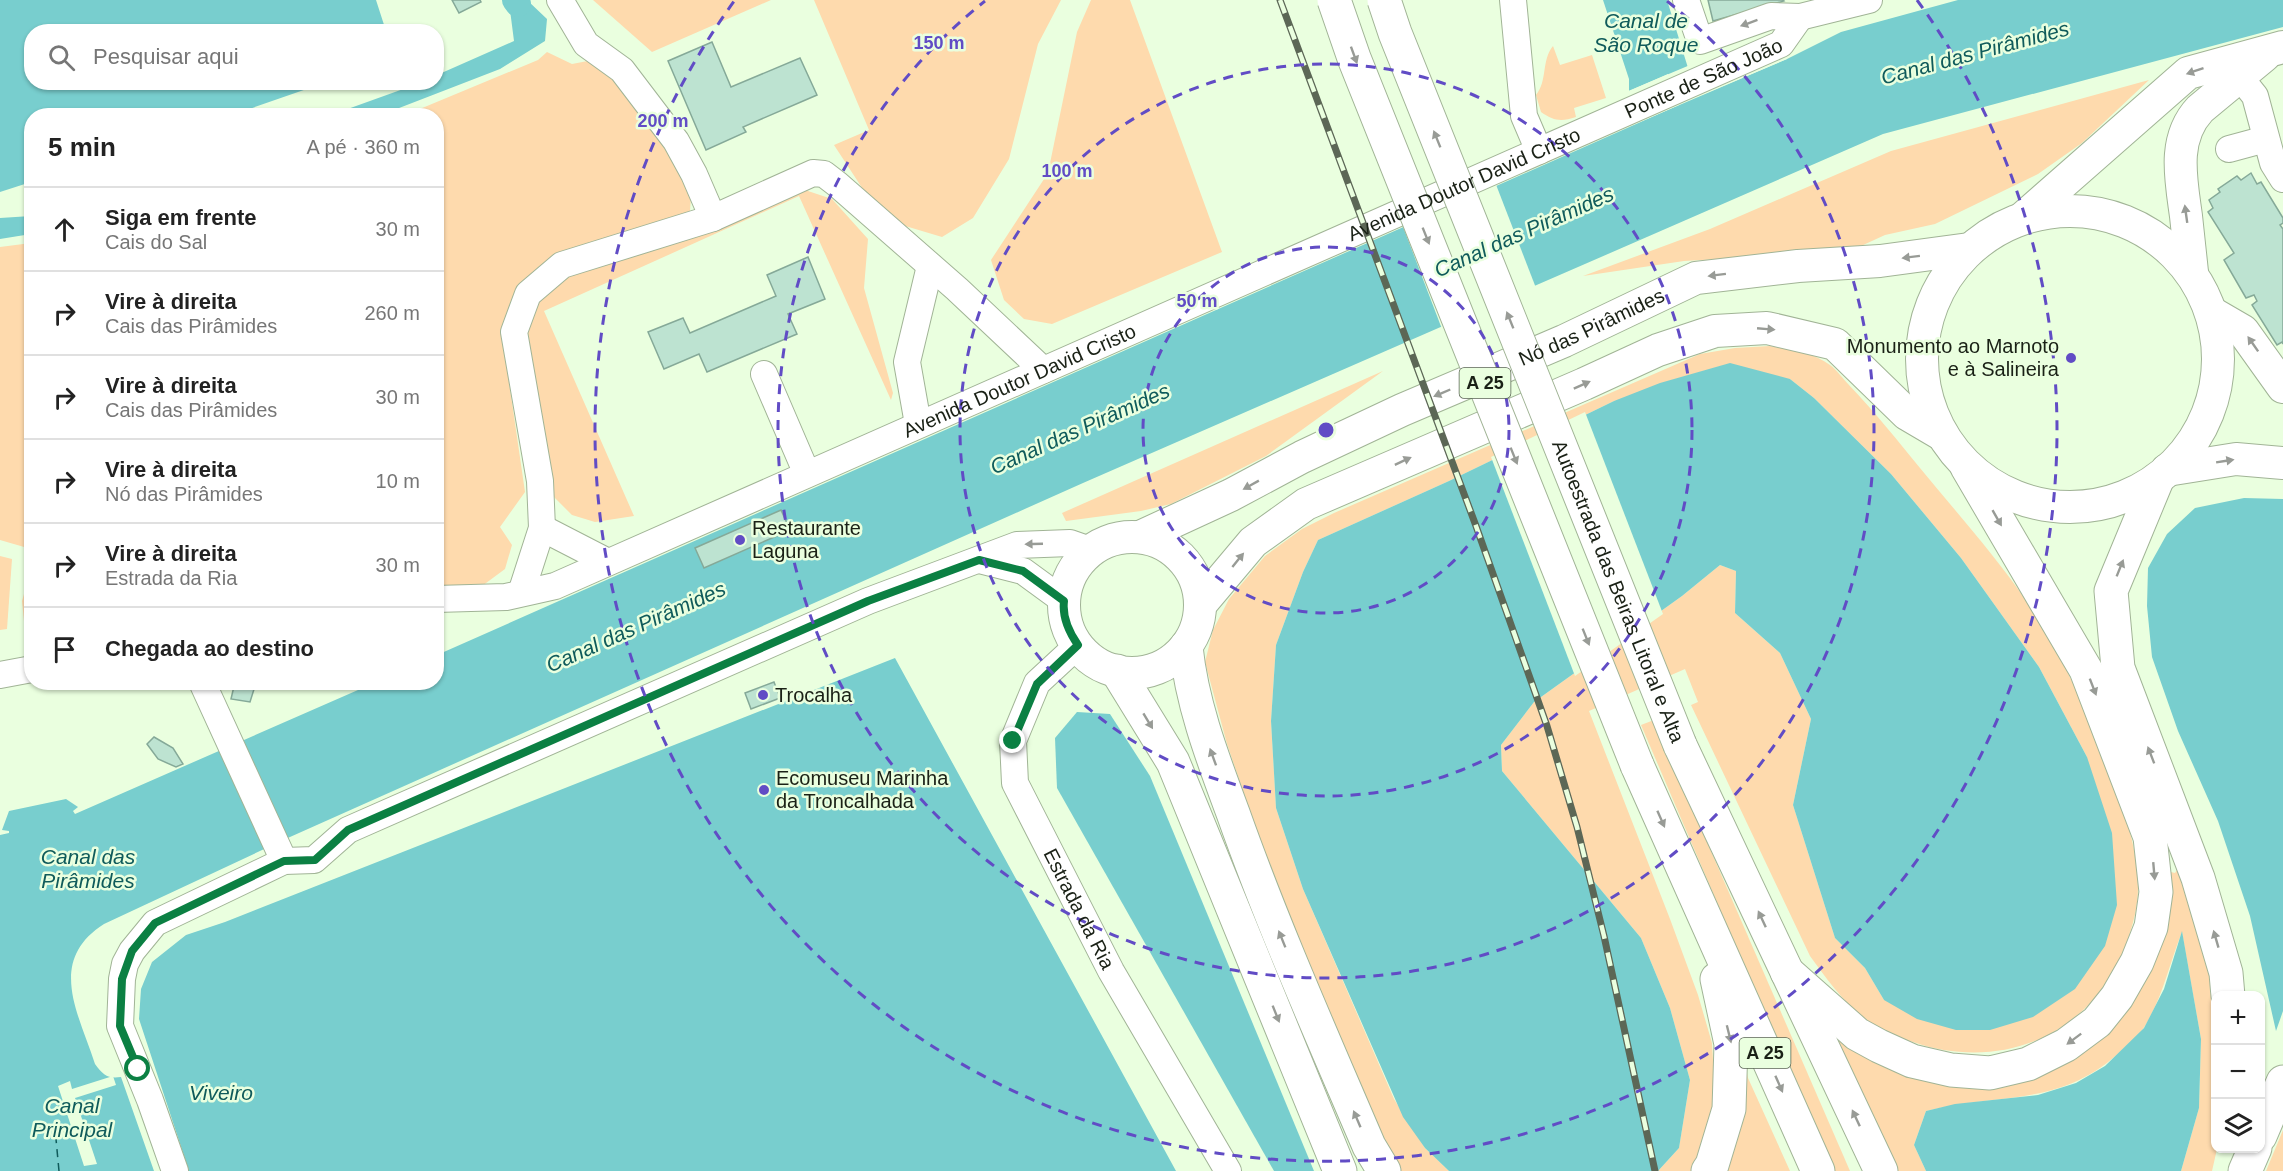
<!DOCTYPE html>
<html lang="pt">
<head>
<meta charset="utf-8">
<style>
  :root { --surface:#fff; --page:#f6f6f6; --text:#222; --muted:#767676; --line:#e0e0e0 }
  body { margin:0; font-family:Arial,sans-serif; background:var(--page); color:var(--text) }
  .controls { position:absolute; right:18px; bottom:18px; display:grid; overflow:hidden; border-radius:12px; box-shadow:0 2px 4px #0004 }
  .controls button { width:54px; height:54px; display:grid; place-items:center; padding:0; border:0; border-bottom:2px solid var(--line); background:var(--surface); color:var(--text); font:30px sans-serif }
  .stop { position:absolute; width:18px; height:18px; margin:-14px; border:4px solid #0b8043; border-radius:50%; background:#fff }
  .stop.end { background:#0b8043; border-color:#fff; box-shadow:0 2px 6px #0008 }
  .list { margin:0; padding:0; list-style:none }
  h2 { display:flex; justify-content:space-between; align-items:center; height:78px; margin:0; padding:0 24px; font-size:26px }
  h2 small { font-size:20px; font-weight:400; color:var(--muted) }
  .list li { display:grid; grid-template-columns:39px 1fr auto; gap:18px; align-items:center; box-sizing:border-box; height:84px; padding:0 24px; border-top:2px solid var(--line) }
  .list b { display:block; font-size:22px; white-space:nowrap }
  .list p { margin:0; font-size:20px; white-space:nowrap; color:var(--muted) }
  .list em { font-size:20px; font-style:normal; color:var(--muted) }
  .icon { flex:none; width:33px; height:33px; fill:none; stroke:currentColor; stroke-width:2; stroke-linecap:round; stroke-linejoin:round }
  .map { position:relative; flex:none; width:2283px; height:1171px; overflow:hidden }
  .search { position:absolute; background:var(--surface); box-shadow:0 2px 4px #0004; left:24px; top:24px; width:420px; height:66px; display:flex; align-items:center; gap:15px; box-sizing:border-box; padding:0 21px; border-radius:24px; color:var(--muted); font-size:22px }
  .panel { position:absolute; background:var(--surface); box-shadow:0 2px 4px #0004; left:24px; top:108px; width:420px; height:582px; border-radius:24px }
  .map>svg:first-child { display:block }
  .green { fill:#fedaad }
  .water { fill:#78cece }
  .pier { fill:#eaffdf }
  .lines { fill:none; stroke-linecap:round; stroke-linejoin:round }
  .canal { stroke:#78cece; stroke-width:26 }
  .ferry { stroke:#0f5b5b; stroke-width:1.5; stroke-dasharray:8 6; stroke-linecap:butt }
  .building { fill:#bde3d1; stroke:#85a998; stroke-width:1.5 }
  .minor-casing { stroke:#a1b496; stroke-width:28 }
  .major-casing { stroke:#a1b496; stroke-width:34 }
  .highway-casing { stroke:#a1b496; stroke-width:35 }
  .minor { stroke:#fff; stroke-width:26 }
  .major { stroke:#fff; stroke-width:32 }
  .highway { stroke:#fff; stroke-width:33 }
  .rail-casing { stroke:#5c6756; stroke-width:7 }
  .rail { stroke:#eaffdf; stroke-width:4.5; stroke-dasharray:14; stroke-linecap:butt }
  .highway-bridge-casing { stroke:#a1b496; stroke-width:35; stroke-linecap:butt }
  .highway-bridge { stroke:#fff; stroke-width:33 }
  .oneway { fill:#989b96 }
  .route { stroke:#0b8043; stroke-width:8 }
  .ring { fill:none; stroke:#614cc5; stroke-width:3; stroke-dasharray:10 8 }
  .poi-dot { fill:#614cc5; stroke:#eaffdf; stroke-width:2 }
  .labels { text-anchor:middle; stroke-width:5; stroke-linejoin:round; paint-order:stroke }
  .shield { fill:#eaffdf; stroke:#586452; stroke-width:1.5 }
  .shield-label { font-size:18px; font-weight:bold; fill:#1a2116 }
  .street-label { font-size:20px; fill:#1a2116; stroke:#eaffdf }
  .poi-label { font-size:20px; fill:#1a2116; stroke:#eaffdf; text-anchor:start }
  .water-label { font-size:21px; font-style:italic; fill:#0f5b5b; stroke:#eaffdf }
  .centre { fill:#614cc5; stroke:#eaffdf; stroke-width:3 }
  .ring-label { font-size:18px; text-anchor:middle; font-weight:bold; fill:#614cc5; stroke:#eaffdf; stroke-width:5; stroke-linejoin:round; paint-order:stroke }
</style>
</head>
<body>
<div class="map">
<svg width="2283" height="1171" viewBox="0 0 2283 1171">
  <rect width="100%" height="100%" fill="#eaffdf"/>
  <g class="green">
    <path d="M593,0H771L652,52Z"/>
    <path d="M814,0H1061L1038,44L1009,159L973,218L942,237L902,225L870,200L834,145L869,130Z"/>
    <path d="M1091,0H1130L1222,252L1052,324L1024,319L1004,300L991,260L1048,173L1077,32Z"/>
    <path d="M1553,46L1560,65L1592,55L1606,98L1574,108L1576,117C1561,122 1554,121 1541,112L1536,95C1548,80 1541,61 1553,46Z"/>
    <path d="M547,52L572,64L598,59L657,124L691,196L690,211L628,235L556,258L507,331L508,375L525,492L500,527L512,545L505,569L482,586L437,587L436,116H403L538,60Z"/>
    <path d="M2149,80L2082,143L2038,174L1935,224L1885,235L1861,246L1773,256L1684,261L1583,276L1710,229L1891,151Z"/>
    <path d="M802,189L832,199L868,239L864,288L893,393L891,400L799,196L544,311L634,516L595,522L572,515L554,497L525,342L531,310L549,287L575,270Z"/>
    <path d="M31,243H32L31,549L0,540V247Z"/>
    <path d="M1770,346C1790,350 1813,352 1830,365C1837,370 1843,379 1849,385C1875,412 1897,440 1920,468C1956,512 1995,555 2027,602C2061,650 2084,706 2105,761C2121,801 2138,844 2138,888C2138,906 2133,926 2126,944C2093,1034 2003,1073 1913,1042C1901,1038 1887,1033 1876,1027C1848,1009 1829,982 1810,956L1691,705L1698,702L1685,669L1589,711L1670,919L1698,995L1712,1043L1715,1093L1706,1136L1691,1171H1658L1679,1148L1690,1080L1670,1008L1641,938L1502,771L1501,745L1534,702L1682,596L1720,565L1736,571L1735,613L1780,653L1811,719L1793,805L1835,938L1865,968L1884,1000L2087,757L2039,667L1961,558L1891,474L1814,398L1790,379L1614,401L1449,481L1318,540L1303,572L1276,645L1271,721L1276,808L1303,889L1394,1099L1425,1148L1449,1171H1401L1387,1151L1271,873L1227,744L1205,662L1213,630L1229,599L1265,556L1302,529L1334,513L1700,354L1735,348Z"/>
    <path d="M1383,371L1266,456L1171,504L1141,511L1066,521L1062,513Z"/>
    <path d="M0,556L12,559L7,629L0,630Z"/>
    <path d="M30,573L31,631H25L22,601Z"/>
    <path d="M1654,720L1850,1171H1832L1641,725Z"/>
    <path d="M2165,857L2171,872L2175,873L2178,868L2216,996V1148L2217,1149L2212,1171H2181L2199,1108L2201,1039L2182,932C2169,964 2164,994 2145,1026C2140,1034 2130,1042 2123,1049C2062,1108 2001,1092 1926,1111L1914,1145L1926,1171H1893L1837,1040L1839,1039L1898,1070L2087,1044Z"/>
    <path d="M1747,1073L1748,1078L1790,1171H1723Z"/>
    <path d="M2283,1130V1171H2266Z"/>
  </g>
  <g class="water">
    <path d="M0,0H376L386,31L32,32V82L324,83L232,115L32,116L31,182L0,192Z"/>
    <path d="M523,0H527L547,19L545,41L500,69L381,115H331L420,83L436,82L437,75L514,41L510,10Z"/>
    <path d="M1603,0H1667L1697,97L1787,59L1841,32L1958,0H2283V27L1883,134L1083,483L290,837L104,924C46,961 79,1014 95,1064C103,1075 108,1079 121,1077L154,1171H0V835L9,833V831L2,830L9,811L66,799L78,807L73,811L75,814L374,683L436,682L437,655L1679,105L1668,74L1629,91V79Z"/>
    <path d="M31,216V234L0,239V218Z"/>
    <path d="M1730,363L1790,379L1814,398L1891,474L1961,558L2039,667L2087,757L2112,833L2117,905L2105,946L2075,989L2033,1017L1990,1030H1956L1917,1019L1884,1000L1865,968L1835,938L1793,805L1811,719L1780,653L1735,613L1736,571L1720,565L1682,596L1534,702L1501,745L1502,771L1641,938L1670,1008L1690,1080L1679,1148L1658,1171H1449L1425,1148L1403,1117L1303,889L1276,808L1271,721L1276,645L1303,572L1318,540L1449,481L1614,401L1660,383Z"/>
    <path d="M2244,498L2283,499V1011L2276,1031L2250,916L2218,821L2178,731L2152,657L2147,606L2148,568L2167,534L2195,508Z"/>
    <path d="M895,658L1176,1171H189L139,1019L141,989L152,962L186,935L225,922Z"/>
    <path d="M1077,712L1110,714L1150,776L1314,1171H1274L1057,788L1055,738Z"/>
    <path d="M2182,931L2201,1039L2199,1108L2181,1171H1926L1914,1145L1926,1111L1955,1104L2038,1095L2076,1083L2105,1066L2144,1028L2164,989Z"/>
  </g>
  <g class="pier">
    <path d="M1786,56L1787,59L1600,139L1599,136L1676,103L1667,78L1630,94L1626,92L1690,65L1699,94Z"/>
    <path d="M1495,182L1536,288L1442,329L1402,224Z"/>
    <path d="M1585,412L1663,614L1575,676L1491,457Z"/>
    <path d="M113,1076L116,1085L75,1098L97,1164L84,1166L58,1086L70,1081L72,1089Z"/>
  </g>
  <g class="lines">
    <path class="canal" d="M515,0L518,4"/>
    <path class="ferry" d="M59,1171L56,1139L70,1125"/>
  </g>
  <g class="building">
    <path d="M452,0H480L481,2L459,13Z"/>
    <path d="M1708,0H1783L1784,1L1713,21Z"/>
    <path d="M712,42L731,87L800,58L817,95L743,127L746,132L706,150L668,61Z"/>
    <path d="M2251,173L2257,184L2261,182L2283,218V223L2280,225L2283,229V344L2282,342L2277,345L2252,305L2257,301L2254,295L2246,298L2224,260L2234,253L2208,212L2213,208L2209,200L2220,192L2218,189L2237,176L2241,180Z"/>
    <path d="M808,257L825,299L788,314L797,334L707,372L699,354L664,369L648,332L683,318L690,333L776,296L767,275Z"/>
    <path d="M781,510L790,530L704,568L695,548Z"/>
    <path d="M235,682L255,686L250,702L231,699Z"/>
    <path d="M774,682L780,698L751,709L745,693Z"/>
    <path d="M154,737L173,748L183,764L176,767L158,759L147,744Z"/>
  </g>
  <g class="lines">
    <g class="minor-casing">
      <g id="minor">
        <path d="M560,0L586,44L622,70L676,141L694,174L713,218"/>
        <path d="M1513,0L1524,116L1539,151"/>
        <path d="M1686,0L1700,41L1771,16L1800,17L1869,0"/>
        <path d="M2234,81L2247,86L2255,96L2273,163L2283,179"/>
        <path d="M2229,149L2266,139"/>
        <path d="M764,374L807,474"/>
        <path d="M918,424L907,362L930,266"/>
        <path d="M542,528L608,562"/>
        <path d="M979,560L1023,571L1064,601"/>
        <path d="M521,593L542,528L540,481L514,332L528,294L562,265L713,218L813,173L824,174L837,184L957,289L1043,370"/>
        <path id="s1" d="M436,599L506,597L555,586L1781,44L1800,17"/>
        <path id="s2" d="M1078,645L1037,683L1013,741L1015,783L1111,971L1228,1171"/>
        <path d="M0,675L32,669"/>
        <path d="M202,682L284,861"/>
        <path d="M175,1171L150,1100L120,1026L122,979L125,964L132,951L155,923L284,861L314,860L348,830L868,601L1017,545L1070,543L1090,550"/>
      </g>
    </g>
    <g class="major-casing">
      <g id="major">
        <circle cx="2070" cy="359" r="148"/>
        <path d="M2024,217L2188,73L2283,47"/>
        <path d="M2192,272C2190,253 2188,235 2186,216C2181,179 2172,139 2200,109L2264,56"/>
        <path d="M2212,313L2243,331L2283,387"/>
        <path d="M2167,470L2236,459L2283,463"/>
        <circle cx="1132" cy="605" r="68"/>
        <path id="s3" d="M1140,537L1231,495L1302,457L1402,410L1564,341L1696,278L1798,266L1880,261L1969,249"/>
        <path d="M1200,605L1253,542L1306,504L1584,384L1658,350L1715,331L1767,328L1835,344L1907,414L1941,434"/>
      </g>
    </g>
    <g class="highway-casing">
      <g id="highway">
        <path d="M2157,480L2111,591L2118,668L2198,878L2226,973L2228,996"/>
        <path d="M1186,647C1192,705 1213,759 1233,813C1273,926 1322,1036 1369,1146L1384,1171"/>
        <path d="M1117,671L1173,762L1340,1171"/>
        <path d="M1680,745L1881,1171"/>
        <path d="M1637,765L1818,1171"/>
        <path d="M1787,972L1857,1034L1879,1046L1912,1061L1951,1070L1990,1073L2028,1064L2066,1045L2097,1022L2117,997L2137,962L2151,927L2156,892L2150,837L2086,670L1967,467"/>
        <path d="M2260,1136L2283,1082"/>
        <path d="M1708,1171L1712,1165L1729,1109L1731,1044L1717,979"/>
        <path d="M2245,1171L2255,1148"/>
      </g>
    </g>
    <use href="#minor" class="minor"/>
    <use href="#major" class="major"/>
    <use href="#highway" class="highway"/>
    <g class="rail-casing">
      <path id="rail" d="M1280,0L1476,526L1547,726L1577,827L1604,936L1655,1171"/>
    </g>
    <use href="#rail" class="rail"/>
    <g class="highway-bridge-casing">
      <g id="highway-bridge">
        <path d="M1334,0L1354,58L1637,765"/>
        <path id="s4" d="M1384,0L1395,33L1680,745"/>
      </g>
    </g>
    <use href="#highway-bridge" class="highway-bridge"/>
  </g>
  <defs><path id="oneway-solid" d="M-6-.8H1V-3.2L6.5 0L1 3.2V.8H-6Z" transform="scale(1.5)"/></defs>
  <g class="oneway">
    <use href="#oneway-solid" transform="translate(1749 23) rotate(160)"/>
    <use href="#oneway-solid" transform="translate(1354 55) rotate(70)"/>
    <use href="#oneway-solid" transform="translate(2195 71) rotate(161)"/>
    <use href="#oneway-solid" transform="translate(1437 139) rotate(-112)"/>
    <use href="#oneway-solid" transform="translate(2186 214) rotate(-98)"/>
    <use href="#oneway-solid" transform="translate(1426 236) rotate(68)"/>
    <use href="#oneway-solid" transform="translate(1911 257) rotate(173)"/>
    <use href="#oneway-solid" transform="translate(1717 275) rotate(173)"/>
    <use href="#oneway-solid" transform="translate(1510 320) rotate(-112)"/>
    <use href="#oneway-solid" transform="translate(1766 329) rotate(5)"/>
    <use href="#oneway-solid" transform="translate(2253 344) rotate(-125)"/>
    <use href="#oneway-solid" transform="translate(1582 385) rotate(-24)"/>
    <use href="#oneway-solid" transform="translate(1442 393) rotate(157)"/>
    <use href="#oneway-solid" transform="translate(1514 456) rotate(68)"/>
    <use href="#oneway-solid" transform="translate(1403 461) rotate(-25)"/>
    <use href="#oneway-solid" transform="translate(2225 461) rotate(-9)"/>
    <use href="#oneway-solid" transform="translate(1251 485) rotate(151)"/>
    <use href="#oneway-solid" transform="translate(1997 518) rotate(60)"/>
    <use href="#oneway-solid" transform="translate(1034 544) rotate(178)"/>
    <use href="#oneway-solid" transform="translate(1238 560) rotate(-51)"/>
    <use href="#oneway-solid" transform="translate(2120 568) rotate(-68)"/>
    <use href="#oneway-solid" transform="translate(1586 637) rotate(68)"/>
    <use href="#oneway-solid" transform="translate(2093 687) rotate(69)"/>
    <use href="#oneway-solid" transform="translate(1148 721) rotate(59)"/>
    <use href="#oneway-solid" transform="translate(2151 755) rotate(-111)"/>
    <use href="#oneway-solid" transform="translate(1213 757) rotate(-110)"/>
    <use href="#oneway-solid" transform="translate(1661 819) rotate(66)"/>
    <use href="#oneway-solid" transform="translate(2154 871) rotate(85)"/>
    <use href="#oneway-solid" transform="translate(1762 919) rotate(-115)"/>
    <use href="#oneway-solid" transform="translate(1282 939) rotate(-112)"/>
    <use href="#oneway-solid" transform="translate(2216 939) rotate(-106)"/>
    <use href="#oneway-solid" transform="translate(1276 1014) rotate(68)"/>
    <use href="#oneway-solid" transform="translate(1729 1034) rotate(76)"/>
    <use href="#oneway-solid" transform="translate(2074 1039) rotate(143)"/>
    <use href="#oneway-solid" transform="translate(1779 1084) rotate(66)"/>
    <use href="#oneway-solid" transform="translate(1856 1118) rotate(-115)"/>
    <use href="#oneway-solid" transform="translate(1357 1119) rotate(-113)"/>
  </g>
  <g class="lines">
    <path class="route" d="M138,1069L120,1026L122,979L132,951L155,923L284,861L315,860L348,830L868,601L979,560L1023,571L1064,601C1062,617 1069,632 1078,645L1037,684L1013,741"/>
  </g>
  <g class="ring">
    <circle cx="1326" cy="430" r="183"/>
    <circle cx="1326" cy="430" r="366"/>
    <path d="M1667 1A548 548 0 1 1 985 1"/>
    <path d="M1917 0A731 731 0 1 1 735 0"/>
  </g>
  <g class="poi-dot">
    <circle cx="2071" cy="358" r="6"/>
    <circle cx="740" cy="540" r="6"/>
    <circle cx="763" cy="695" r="6"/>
    <circle cx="764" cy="790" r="6"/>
  </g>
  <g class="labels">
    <g class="shield">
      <rect x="1459.5" y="368" width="51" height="30" rx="4.5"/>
      <rect x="1739.5" y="1038" width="51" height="30" rx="4.5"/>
    </g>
    <g class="shield-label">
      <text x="1485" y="389">A 25</text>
      <text x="1765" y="1059">A 25</text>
    </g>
    <g class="street-label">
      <text dy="7" stroke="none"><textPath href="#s1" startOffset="1376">Ponte de São João</textPath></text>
      <text dy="7" stroke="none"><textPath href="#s1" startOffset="1114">Avenida Doutor David Cristo</textPath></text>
      <text dy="7" stroke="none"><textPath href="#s3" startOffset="498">Nó das Pirâmides</textPath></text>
      <text dy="7" stroke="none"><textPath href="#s1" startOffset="628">Avenida Doutor David Cristo</textPath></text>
      <text dy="7" stroke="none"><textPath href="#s4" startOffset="636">Autoestrada das Beiras Litoral e Alta</textPath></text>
      <text dy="7" stroke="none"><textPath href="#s2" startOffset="302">Estrada da Ria</textPath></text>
    </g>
    <g class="poi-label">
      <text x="2059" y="353" text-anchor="end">Monumento ao Marnoto<tspan x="2059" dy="23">e à Salineira</tspan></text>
      <text x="752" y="535">Restaurante<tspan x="752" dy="23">Laguna</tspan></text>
      <text x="775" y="702">Trocalha</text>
      <text x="776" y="785">Ecomuseu Marinha<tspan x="776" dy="23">da Troncalhada</tspan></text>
    </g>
    <g class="water-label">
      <text x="1646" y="28">Canal de<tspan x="1646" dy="24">São Roque</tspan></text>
      <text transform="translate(1975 53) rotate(-15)" y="7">Canal das Pirâmides</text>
      <text transform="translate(1524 232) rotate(-24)" y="7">Canal das Pirâmides</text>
      <text transform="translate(1080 429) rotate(-24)" y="7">Canal das Pirâmides</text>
      <text transform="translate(636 627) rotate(-24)" y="7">Canal das Pirâmides</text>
      <text x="88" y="864">Canal das<tspan x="88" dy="24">Pirâmides</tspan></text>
      <text x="221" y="1100">Viveiro</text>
      <text x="72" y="1113">Canal<tspan x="72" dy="24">Principal</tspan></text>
    </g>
  </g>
  <circle cx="1326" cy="430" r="9" class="centre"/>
  <g class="ring-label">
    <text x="939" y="49">150 m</text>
    <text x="663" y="127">200 m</text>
    <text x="1067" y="177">100 m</text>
    <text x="1197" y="307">50 m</text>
  </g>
</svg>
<div class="controls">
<button>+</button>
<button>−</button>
<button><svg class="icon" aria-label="layers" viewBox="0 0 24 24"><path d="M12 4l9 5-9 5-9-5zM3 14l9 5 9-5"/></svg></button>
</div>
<div class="stop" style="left:138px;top:1069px"></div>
<div class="stop end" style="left:1013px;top:741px"></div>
<div class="search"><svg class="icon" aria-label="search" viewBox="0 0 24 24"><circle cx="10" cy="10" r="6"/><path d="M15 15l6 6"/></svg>Pesquisar aqui</div>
<section class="panel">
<h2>5 min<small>A pé · 360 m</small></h2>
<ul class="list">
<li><svg class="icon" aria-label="ahead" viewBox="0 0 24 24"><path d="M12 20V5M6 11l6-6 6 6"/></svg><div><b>Siga em frente</b><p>Cais do Sal</p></div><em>30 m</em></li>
<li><svg class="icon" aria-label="right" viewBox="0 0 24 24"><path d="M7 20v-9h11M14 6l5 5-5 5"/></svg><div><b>Vire à direita</b><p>Cais das Pirâmides</p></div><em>260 m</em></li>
<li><svg class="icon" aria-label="right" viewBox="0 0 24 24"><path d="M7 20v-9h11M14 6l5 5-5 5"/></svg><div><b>Vire à direita</b><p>Cais das Pirâmides</p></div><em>30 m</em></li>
<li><svg class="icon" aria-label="right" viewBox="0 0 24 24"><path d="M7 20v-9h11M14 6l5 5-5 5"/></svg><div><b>Vire à direita</b><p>Nó das Pirâmides</p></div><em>10 m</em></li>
<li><svg class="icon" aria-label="right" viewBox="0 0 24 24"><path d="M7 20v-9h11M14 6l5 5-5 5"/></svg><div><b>Vire à direita</b><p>Estrada da Ria</p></div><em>30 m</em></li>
<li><svg class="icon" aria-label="arrive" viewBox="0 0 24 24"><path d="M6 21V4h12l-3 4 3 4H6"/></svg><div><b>Chegada ao destino</b></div></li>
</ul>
</section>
</div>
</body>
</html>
